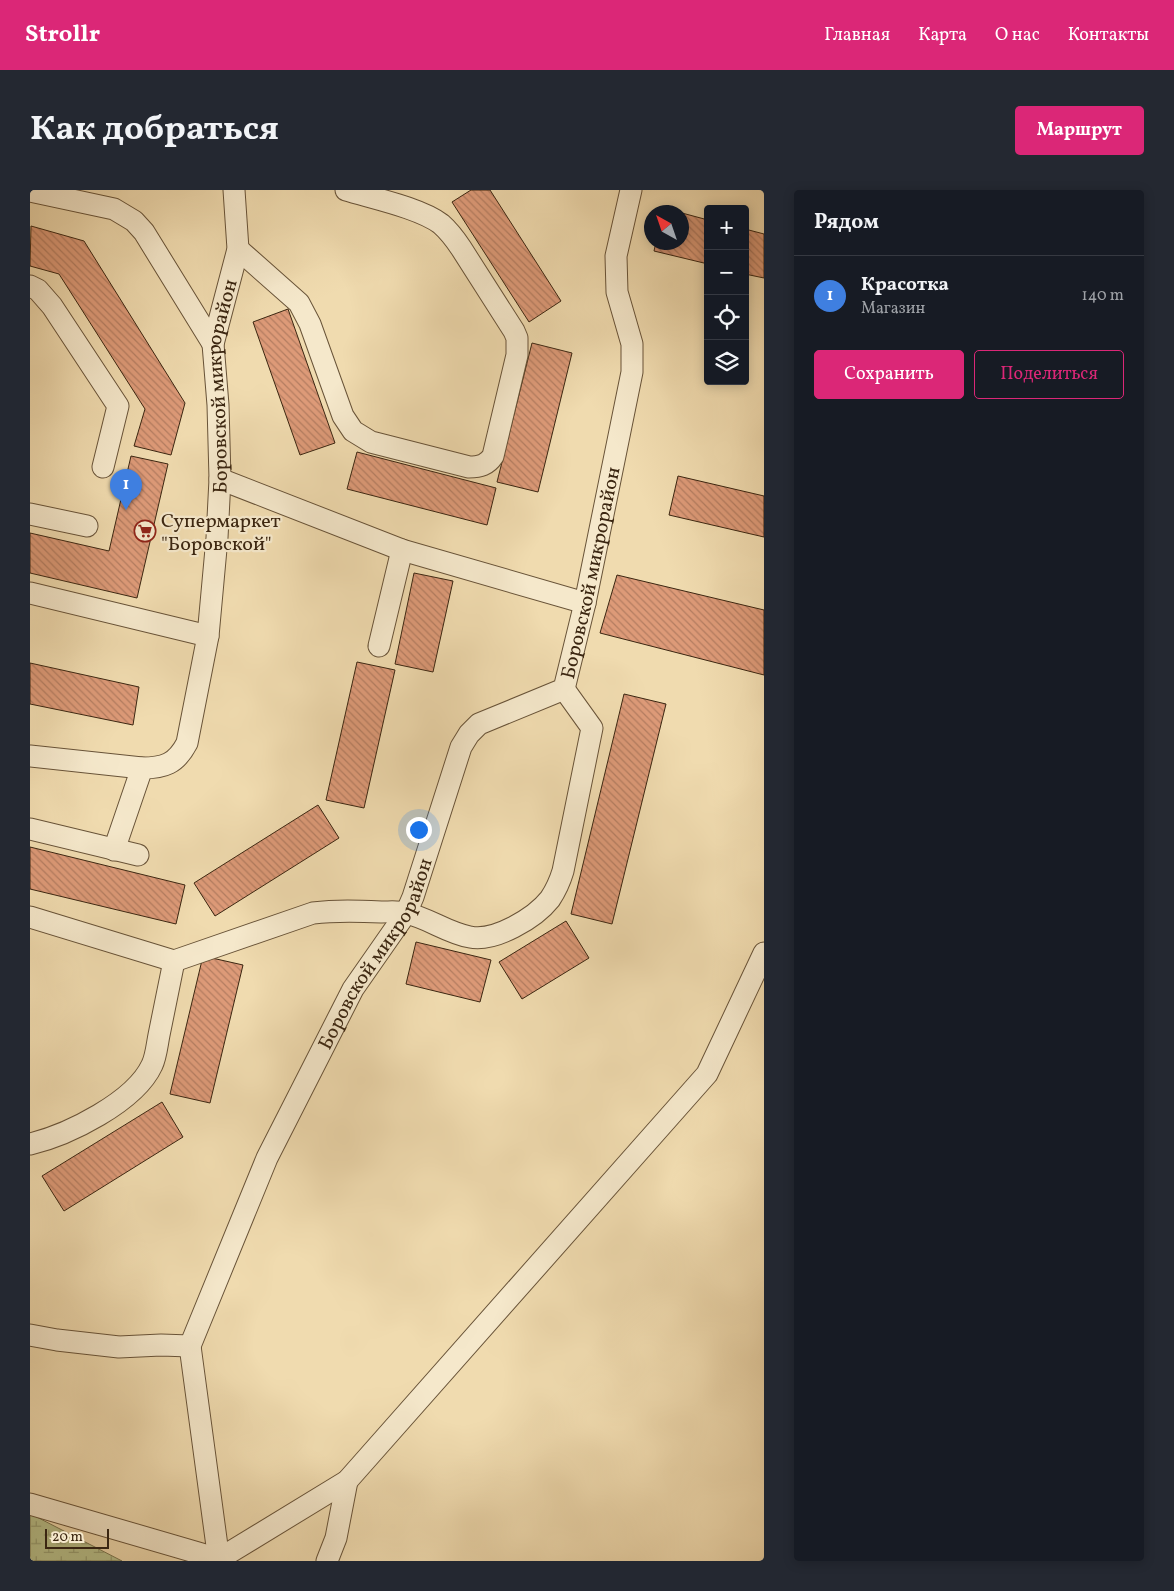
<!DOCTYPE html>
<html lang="ru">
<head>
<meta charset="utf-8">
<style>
  :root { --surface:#171b24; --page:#242831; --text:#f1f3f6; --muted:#9ea1a6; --line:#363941; --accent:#db2777 }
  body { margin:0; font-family:Vollkorn,serif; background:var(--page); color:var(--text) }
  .controls { position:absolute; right:15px; top:15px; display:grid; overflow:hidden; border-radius:5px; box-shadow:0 2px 12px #0003 }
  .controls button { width:45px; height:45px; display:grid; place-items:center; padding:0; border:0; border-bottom:1px solid var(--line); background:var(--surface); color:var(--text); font:25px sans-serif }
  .compass { position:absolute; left:614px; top:15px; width:45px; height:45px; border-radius:50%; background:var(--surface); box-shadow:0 2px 12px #0003; rotate:320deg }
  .scale { position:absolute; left:15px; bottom:12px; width:64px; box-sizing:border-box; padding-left:5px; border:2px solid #3b2611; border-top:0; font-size:14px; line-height:18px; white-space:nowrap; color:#3b2611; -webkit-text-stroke:4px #f5e8cb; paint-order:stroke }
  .you { position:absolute; left:388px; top:639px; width:18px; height:18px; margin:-12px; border:4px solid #fff; border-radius:50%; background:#1a73e8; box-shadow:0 0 0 8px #1a73e833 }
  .badge { display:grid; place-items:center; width:32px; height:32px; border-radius:50%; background:var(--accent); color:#fff; font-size:16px; font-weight:700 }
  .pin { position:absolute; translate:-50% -41px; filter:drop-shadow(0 1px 2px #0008) }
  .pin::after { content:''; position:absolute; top:26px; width:18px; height:15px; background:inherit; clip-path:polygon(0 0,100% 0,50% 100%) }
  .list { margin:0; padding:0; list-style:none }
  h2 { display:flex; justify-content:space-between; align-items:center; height:65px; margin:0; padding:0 20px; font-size:21px }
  h2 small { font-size:16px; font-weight:400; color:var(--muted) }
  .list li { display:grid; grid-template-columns:32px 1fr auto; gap:15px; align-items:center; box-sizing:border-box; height:80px; padding:0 20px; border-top:1px solid var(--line) }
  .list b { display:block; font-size:19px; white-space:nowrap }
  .list p { margin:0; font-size:16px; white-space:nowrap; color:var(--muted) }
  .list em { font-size:16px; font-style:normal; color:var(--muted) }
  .actions { display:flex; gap:10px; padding:15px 20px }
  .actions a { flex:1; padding:11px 0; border:1px solid var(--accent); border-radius:5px; text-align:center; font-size:18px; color:var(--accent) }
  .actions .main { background:var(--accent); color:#fff }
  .icon { flex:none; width:28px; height:28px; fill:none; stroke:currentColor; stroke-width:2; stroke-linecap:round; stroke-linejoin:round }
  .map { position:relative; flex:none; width:734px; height:1371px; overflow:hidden; border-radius:5px }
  header { display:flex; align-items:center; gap:30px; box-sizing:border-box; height:70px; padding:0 25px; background:var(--accent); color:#fff }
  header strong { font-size:24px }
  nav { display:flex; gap:28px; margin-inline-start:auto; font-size:18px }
  .intro { display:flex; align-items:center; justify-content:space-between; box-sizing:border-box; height:120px; padding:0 30px }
  h1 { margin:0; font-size:35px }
  .button { padding:12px 22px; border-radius:5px; background:var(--accent); color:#fff; font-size:18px; font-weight:700 }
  main { display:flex; gap:30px; padding:0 30px }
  aside { flex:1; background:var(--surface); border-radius:5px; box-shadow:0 2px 12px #0003 }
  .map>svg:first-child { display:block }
  .wetland { fill:url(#wetland-marsh); stroke:#79744e }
  .building { fill:url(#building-back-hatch); stroke:#3b2611 }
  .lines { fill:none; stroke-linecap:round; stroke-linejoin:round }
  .minor-casing { stroke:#685338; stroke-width:23 }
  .minor { stroke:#f5e8cb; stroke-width:21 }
  .labels { text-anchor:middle; stroke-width:4.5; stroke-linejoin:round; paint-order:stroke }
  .street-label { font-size:20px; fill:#3b2611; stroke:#f5e8cb }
  .poi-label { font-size:20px; fill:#3b2611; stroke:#f5e8cb; text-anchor:start }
</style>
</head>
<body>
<header>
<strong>Strollr</strong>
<nav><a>Главная</a><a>Карта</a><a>О нас</a><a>Контакты</a></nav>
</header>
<div class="intro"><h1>Как добраться</h1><a class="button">Маршрут</a></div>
<main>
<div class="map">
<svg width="734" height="1371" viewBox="0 0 734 1371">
  <defs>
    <pattern id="wetland-marsh" width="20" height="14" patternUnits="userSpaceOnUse" patternTransform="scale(1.25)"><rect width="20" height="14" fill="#b7c18c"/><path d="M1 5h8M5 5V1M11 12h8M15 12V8" fill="none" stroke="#969d71"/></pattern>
    <pattern id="building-back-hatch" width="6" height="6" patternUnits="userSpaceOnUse" patternTransform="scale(1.25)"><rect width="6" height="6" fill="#dd9a78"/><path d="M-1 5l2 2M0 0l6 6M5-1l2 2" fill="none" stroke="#b47d61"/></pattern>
  </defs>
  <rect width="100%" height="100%" fill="#f0dbaf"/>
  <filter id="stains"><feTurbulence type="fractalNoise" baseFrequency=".004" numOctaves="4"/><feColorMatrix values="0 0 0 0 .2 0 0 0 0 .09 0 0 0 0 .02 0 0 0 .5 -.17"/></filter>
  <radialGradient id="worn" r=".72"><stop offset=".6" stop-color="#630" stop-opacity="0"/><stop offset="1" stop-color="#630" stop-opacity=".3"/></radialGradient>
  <path class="wetland" d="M0,1323L1,1324L92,1371H0Z"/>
  <g class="building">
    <path d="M441,0H460L531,111L499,132L422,12Z"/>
    <path d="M652,23L678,30V74L624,61L626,52H652Z"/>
    <path d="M1,36L54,51L155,213L141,265L104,256L115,219L29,84L0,76Z"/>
    <path d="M715,39L734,44V88L715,84Z"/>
    <path d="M258,119L305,253L270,265L223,132Z"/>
    <path d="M502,153L542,163L508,302L467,292Z"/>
    <path d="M327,262L466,298L457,335L317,299Z"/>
    <path d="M101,266L138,274L107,408L0,383V343L79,361Z"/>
    <path d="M648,286L734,306V347L639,325Z"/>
    <path d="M384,383L423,391L403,482L365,474Z"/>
    <path d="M587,385L734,420V485L570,443Z"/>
    <path d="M327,472L365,480L334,618L296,610Z"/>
    <path d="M0,473L109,497L103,535L0,514Z"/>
    <path d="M594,504L636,514L582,734L541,724Z"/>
    <path d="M288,615L309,648L185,726L164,693Z"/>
    <path d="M0,657L155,695L146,734L0,699Z"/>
    <path d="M536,731L559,768L492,809L469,772Z"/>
    <path d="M386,752L461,770L450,812L376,794Z"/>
    <path d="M173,766L213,775L180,913L140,904Z"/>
    <path d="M132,912L153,947L34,1021L12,986Z"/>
  </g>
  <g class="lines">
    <g class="minor-casing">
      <g id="minor">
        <path d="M0,1L84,19L104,31L114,42L183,154"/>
        <path d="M208,59L269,113L280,134L313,226L323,241L341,252L439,277C450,277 457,275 463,266L487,165V148L484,141L431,58C425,49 419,41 411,34C390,18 342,8 316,0"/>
        <path d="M0,96L8,100L22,116L88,216L73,277"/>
        <path d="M190,289L372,360L555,413"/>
        <path d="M0,324L57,336"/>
        <path d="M0,403L178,446"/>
        <path d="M349,456L372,360"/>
        <path id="s1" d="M0,566L112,578C134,578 146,574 157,553L178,446L187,348L190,289L188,215L183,154L208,59L204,0"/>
        <path d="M0,639L108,665"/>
        <path d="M84,660L112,578"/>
        <path d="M0,727L144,771L283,723C307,720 329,721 352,722C360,722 368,721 375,723C397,727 417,743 440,747C465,752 505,728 520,709C526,700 530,691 533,681L562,538L534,499"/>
        <path d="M0,954C38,945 105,912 122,875C126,867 127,855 129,845C134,820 139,795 144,771"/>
        <path d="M0,1145L27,1150L89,1157L131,1155L160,1156"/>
        <path id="s2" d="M160,1156L237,968L323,799L376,723L383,707L431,557L439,544L449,534L534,499L555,413L602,182V154L587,102L586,66L601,0"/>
        <path d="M160,1156L189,1371"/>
        <path d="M0,1314L189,1369L317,1291L677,884L734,763"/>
        <path d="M297,1371L306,1348L317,1291"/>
      </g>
    </g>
    <use href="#minor" class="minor"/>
  </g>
  <defs>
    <g id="supermarket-ring" transform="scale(1.125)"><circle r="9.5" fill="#f5e8cb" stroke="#8f2418" stroke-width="1.5"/><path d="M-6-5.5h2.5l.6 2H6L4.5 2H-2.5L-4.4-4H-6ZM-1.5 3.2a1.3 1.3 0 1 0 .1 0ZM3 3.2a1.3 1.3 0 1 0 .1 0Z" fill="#8f2418"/></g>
  </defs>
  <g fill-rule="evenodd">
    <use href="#supermarket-ring" x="115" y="341"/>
  </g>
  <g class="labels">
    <g class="street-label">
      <text dy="7" stroke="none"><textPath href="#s1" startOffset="528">Боровской микрорайон</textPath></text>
      <text dy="7" stroke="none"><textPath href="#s2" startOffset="901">Боровской микрорайон</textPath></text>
      <text dy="7" stroke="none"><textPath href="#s2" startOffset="435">Боровской микрорайон</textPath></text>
    </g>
    <g class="poi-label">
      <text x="131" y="337">Супермаркет<tspan x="131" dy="23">"Боровской"</tspan></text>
    </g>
  </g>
  <rect width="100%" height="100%" filter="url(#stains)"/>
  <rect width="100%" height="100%" fill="url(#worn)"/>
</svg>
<div class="controls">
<button>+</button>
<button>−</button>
<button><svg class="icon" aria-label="locate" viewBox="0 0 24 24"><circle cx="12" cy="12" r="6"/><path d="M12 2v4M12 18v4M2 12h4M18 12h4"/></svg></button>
<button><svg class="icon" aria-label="layers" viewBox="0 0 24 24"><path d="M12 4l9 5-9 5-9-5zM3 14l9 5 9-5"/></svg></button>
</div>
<svg class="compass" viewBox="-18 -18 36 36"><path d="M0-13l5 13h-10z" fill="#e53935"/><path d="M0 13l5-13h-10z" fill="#9ea1a6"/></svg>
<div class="scale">20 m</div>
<div class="you"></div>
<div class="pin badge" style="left:96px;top:320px;background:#3f7fe0">1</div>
</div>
<aside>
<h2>Рядом<small></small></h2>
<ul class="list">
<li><span class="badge" style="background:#3f7fe0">1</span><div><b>Красотка</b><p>Магазин</p></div><em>140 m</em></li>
</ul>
<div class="actions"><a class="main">Сохранить</a><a>Поделиться</a></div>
</aside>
</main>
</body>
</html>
